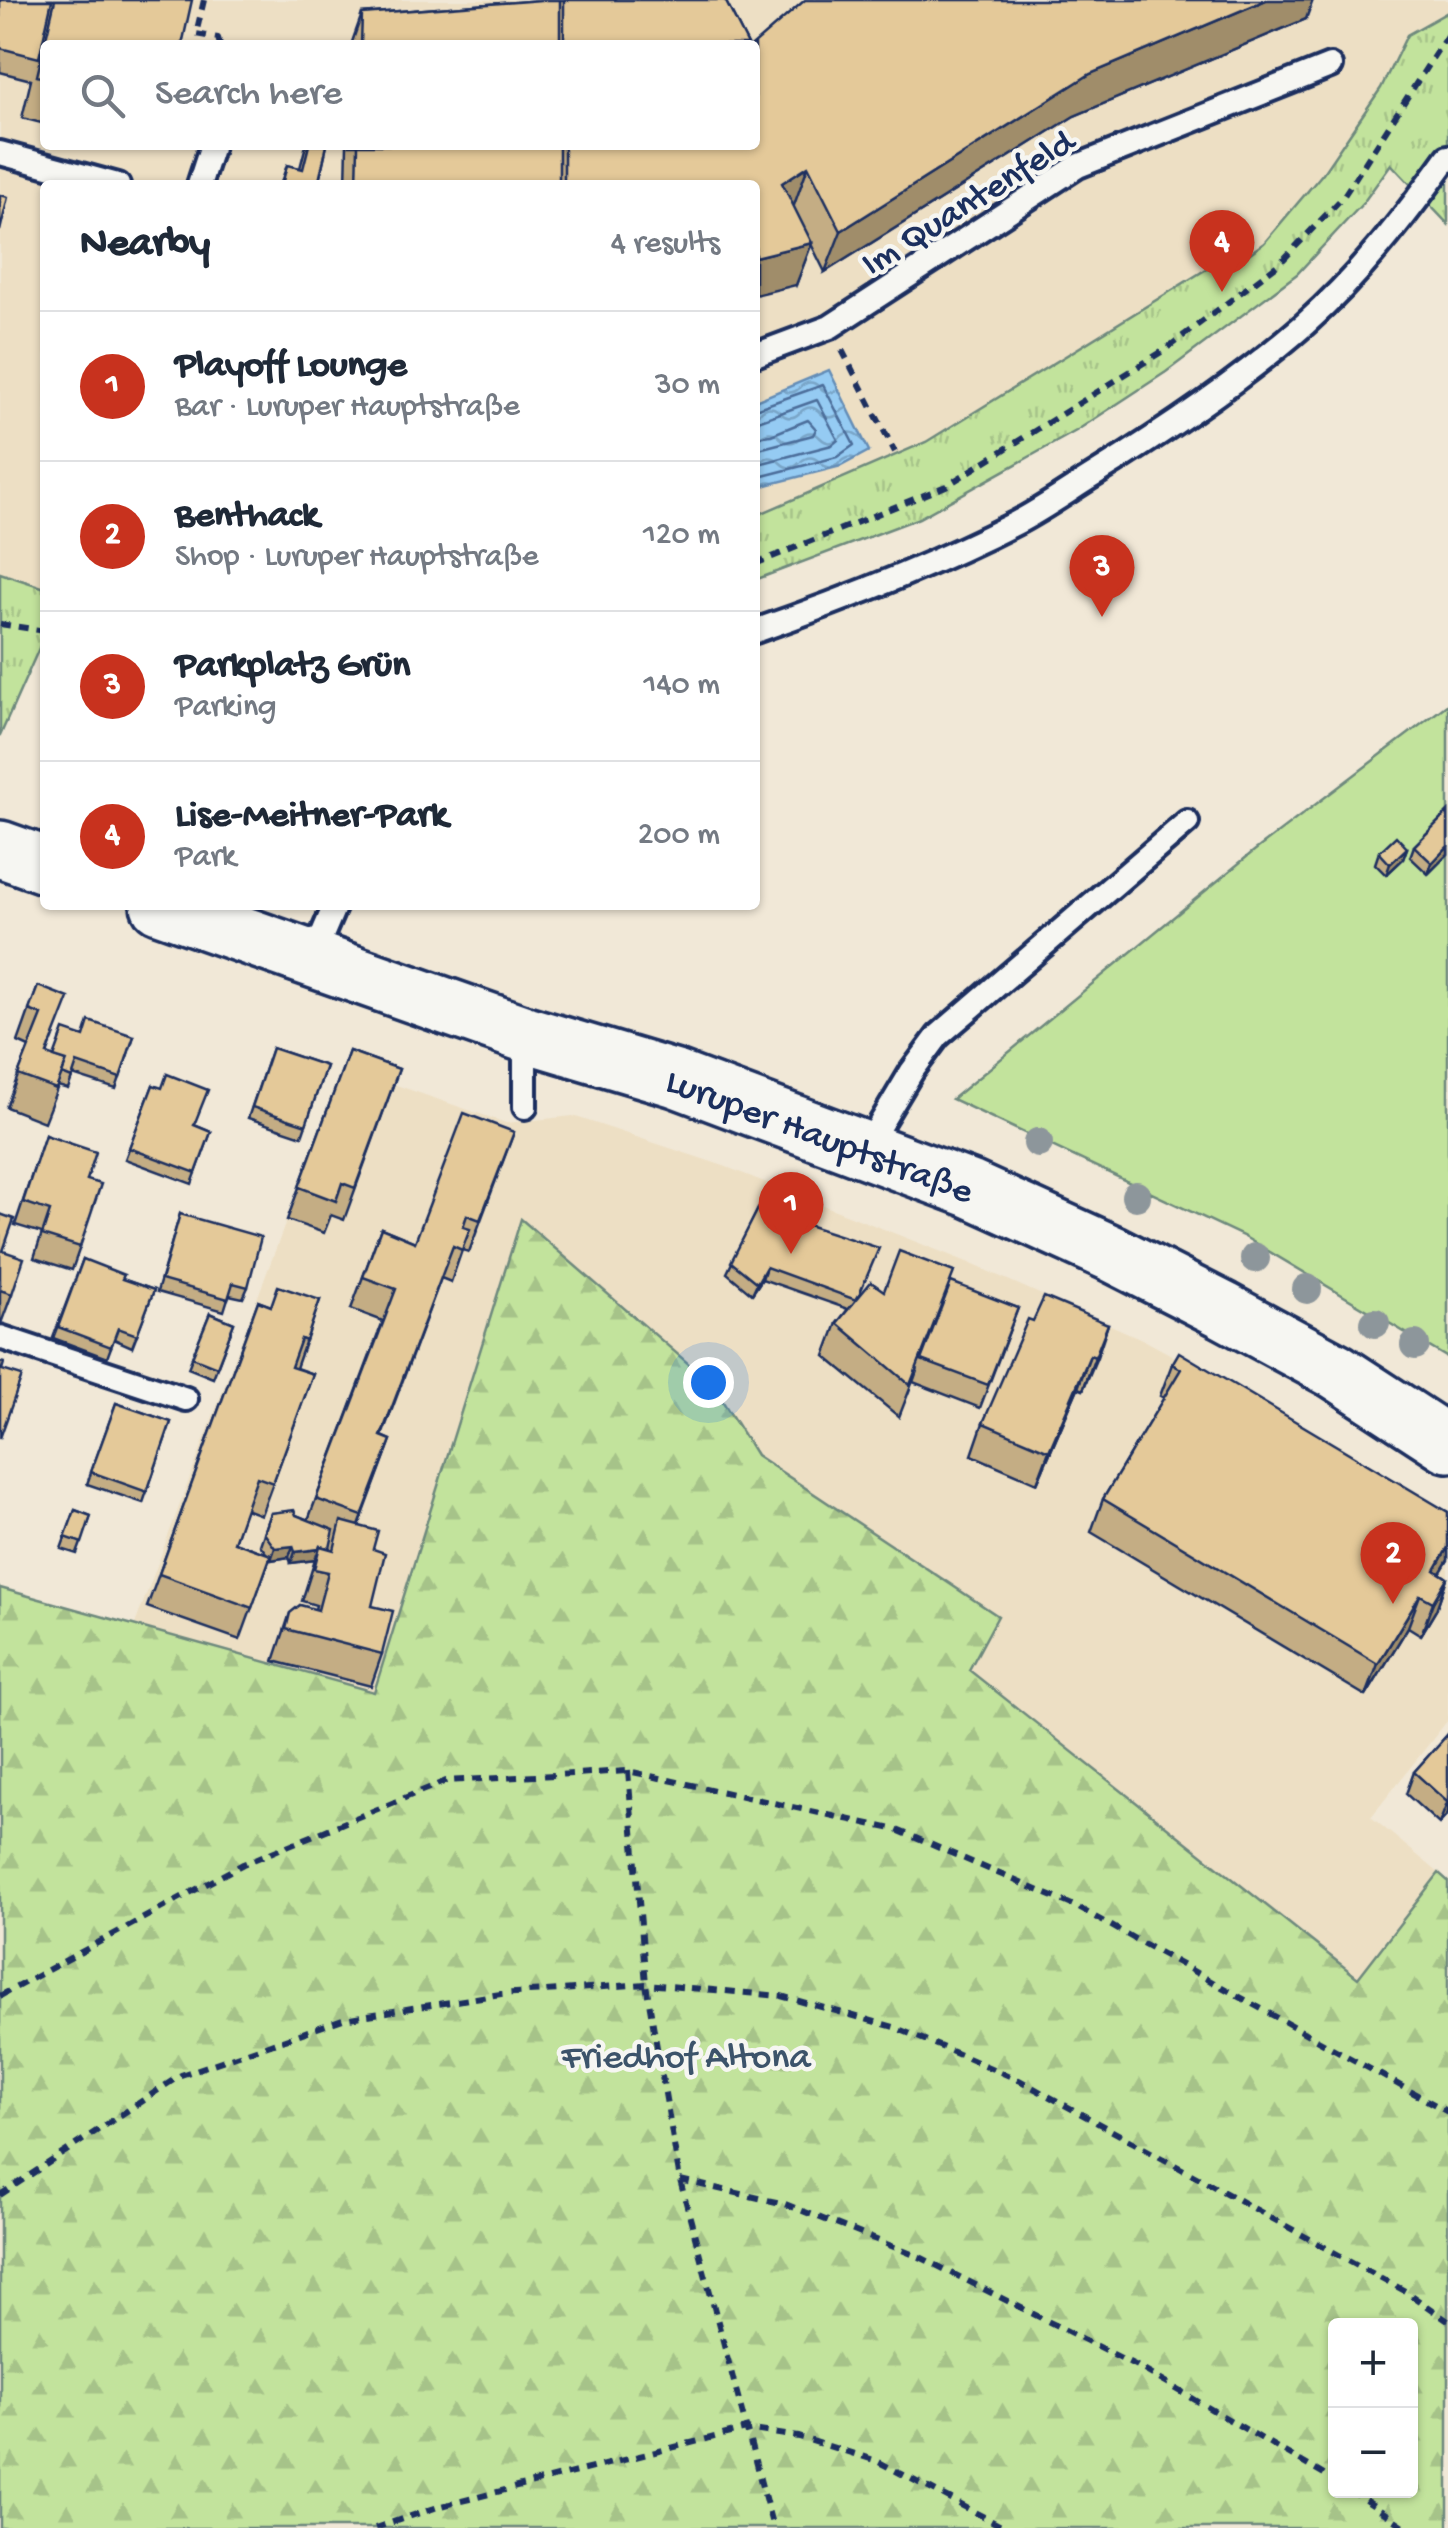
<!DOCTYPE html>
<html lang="en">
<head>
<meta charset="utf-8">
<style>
  :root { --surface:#fff; --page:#f2f2f3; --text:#1f2937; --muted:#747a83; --line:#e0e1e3; --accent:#c8321e }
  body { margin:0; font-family:"Gochi Hand",sans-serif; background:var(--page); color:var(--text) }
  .controls { position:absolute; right:30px; bottom:30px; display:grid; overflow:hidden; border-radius:10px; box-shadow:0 2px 8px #0004 }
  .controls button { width:90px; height:90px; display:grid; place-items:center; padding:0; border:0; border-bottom:2px solid var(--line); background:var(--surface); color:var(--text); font:50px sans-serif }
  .you { position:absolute; left:708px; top:1382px; width:35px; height:35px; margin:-25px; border:8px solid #fff; border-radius:50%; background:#1a73e8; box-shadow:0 0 0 15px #1a73e833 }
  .badge { display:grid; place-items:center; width:65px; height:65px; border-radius:50%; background:var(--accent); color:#fff; font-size:32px; font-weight:700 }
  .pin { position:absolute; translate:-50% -82px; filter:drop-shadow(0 2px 5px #0008) }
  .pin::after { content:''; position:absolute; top:52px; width:35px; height:30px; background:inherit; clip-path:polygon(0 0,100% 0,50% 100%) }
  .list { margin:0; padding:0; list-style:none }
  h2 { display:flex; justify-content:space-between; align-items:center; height:130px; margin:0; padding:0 40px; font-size:42px }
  h2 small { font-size:32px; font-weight:400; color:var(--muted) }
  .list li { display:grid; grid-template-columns:65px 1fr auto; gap:30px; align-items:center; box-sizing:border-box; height:150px; padding:0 40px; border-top:2px solid var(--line) }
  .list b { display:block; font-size:38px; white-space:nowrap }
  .list p { margin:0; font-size:32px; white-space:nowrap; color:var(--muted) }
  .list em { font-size:32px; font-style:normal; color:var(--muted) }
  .icon { flex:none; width:55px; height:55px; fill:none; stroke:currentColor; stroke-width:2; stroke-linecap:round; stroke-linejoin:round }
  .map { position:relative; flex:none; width:1448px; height:2528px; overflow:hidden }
  .search { position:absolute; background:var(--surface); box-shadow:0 2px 8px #0004; left:40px; top:40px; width:720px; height:110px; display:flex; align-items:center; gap:25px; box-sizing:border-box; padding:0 35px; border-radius:10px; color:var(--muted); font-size:38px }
  .panel { position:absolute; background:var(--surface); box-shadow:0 2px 8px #0004; left:40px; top:180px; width:720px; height:730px; border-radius:10px }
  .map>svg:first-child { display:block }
  .built { fill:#eddfc4; fill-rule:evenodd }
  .green { fill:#c2e39c; stroke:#6e897d; stroke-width:2.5 }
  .forest { fill:url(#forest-firs); stroke:#6e897d; stroke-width:2.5; fill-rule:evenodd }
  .park { fill:url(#park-tufts); stroke:#6e897d; stroke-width:2.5 }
  .water { fill:url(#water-waves); stroke:#648db7; stroke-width:2.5 }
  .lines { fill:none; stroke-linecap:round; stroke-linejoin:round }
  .shore { stroke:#4c6d9a; stroke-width:2.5 }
  .service-casing { stroke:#1b2f5e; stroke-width:30 }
  .secondary-casing { stroke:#1b2f5e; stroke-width:62 }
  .path { stroke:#1b2f5e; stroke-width:6; stroke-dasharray:10 8; stroke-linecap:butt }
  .service { stroke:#f6f6f2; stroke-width:22 }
  .secondary { stroke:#f6f6f2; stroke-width:55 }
  .tree { fill:#8d969b }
  .wall { fill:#c4ad84; stroke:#1b2f5e; stroke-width:2.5 }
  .shaded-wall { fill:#a08d6b; stroke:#1b2f5e; stroke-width:2.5 }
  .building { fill:#e4c999; stroke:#1b2f5e; stroke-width:2.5 }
  .labels { text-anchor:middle; stroke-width:9; stroke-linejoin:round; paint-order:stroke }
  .street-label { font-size:38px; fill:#1b2f5e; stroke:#f6f6f2 }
  .park-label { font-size:38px; fill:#3c536a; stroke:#f6f6f2 }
</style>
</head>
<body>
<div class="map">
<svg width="1448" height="2528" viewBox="0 0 1448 2528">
  <defs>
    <pattern id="forest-firs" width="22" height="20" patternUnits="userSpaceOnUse" patternTransform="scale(2.5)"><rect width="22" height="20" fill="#c2e39c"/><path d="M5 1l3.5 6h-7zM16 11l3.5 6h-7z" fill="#a6c389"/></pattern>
    <pattern id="park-tufts" width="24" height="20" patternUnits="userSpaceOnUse" patternTransform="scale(2.5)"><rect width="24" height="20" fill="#c2e39c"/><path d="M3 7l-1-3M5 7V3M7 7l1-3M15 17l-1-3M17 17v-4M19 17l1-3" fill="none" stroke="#a6c389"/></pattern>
    <pattern id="water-waves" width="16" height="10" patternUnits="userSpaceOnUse" patternTransform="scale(2.5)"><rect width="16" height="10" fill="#95cbf3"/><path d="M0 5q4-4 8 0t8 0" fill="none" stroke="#79a5c8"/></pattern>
  </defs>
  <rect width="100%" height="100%" fill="#f1e8d7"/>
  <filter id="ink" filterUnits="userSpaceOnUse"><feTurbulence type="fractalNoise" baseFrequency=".01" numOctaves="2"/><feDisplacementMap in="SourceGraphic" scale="20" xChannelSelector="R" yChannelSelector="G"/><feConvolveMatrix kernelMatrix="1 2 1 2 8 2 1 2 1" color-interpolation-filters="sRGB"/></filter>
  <g filter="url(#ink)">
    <g class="built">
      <path d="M0,0H1448V12L1407,35L1381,88L1323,173L1264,243L1243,258L1218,262L925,442L755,516V185H45V588L0,573ZM45,45H755V145H45Z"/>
      <path d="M344,1067L506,1123L573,1116L724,1166L967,1262L1142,1339L1349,1451L1448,1514V1720L1371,1817L1439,1873L1359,1978L969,1670L998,1615L756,1455L712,1384L521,1219L374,1693L134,1627Z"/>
    </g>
    <path class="green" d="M1448,704V1358L1243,1236L952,1099L1254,851Z"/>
    <path class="forest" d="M521,1219L712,1384L756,1455L998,1616L969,1670L1358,1978L1439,1873L1448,1881V2528H0V1588L374,1692ZM1336,2326H1410V2490H1336Z"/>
    <g class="park">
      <path d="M1448,12V224L1391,164L1363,203L1297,274L1166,372L1076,431L919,518L755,580V516L926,442L1218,262L1243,258L1264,243L1323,173L1381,88L1407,35Z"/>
      <path d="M0,573L45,588V647L40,646L0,736Z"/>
    </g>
    <path class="water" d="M829,370L869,451L841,466L755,488V401Z"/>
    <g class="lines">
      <g class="shore">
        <path d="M755,409L823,385L854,445L837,457L755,478"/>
        <path d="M755,422L817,400L838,440L832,445L755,465"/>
        <path d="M755,437L771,435L808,420L816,429L813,435L755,450"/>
      </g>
      <g class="service-casing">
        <g id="service">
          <path d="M0,153L118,185"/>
          <path d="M199,185L212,145"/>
          <path d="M755,355L830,327L1078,166L1330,66"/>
          <path d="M755,631C844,600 932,566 1016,523C1043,509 1068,491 1094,475C1167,430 1240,381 1305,324C1360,275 1405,217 1448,157"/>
          <path d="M312,959L335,905"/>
          <path d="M525,1107V1034"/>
          <path d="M866,1148L912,1071L938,1036L1187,822"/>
          <path d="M0,1337L186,1399"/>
        </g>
      </g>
      <g class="secondary-casing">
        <g id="secondary">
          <path d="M0,849L45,865"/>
          <path id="s1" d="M159,905L525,1034L676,1079L970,1189L1111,1253L1223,1310L1336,1371L1448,1444"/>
        </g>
      </g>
      <g class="path">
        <path d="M204,0L196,34L218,38L220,45"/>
        <path d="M842,350L895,452"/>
        <path d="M755,564L946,486L1163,351L1280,263L1343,197L1448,34"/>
        <path d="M0,624L45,631"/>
        <path d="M628,1771L646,1984L680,2180L773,2528"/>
        <path d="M0,1996L243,1864L446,1781L628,1771L897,1830L1077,1907L1448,2112"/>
        <path d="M680,2180L785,2204L922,2258L1137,2366L1336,2482"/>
        <path d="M0,2195L181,2075L343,2019L501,1994L646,1984L781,1996L894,2027L1019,2080L1405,2291L1448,2321"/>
        <path d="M1350,2490L1407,2528"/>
        <path d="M375,2528L438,2507L746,2429L799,2437L877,2461L1005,2528"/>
      </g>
      <use href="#service" class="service"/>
      <use href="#secondary" class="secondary"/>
    </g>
    <g class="tree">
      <circle cx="1038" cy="1143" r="15"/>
      <circle cx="1136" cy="1196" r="15"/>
      <circle cx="1255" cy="1258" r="15"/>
      <circle cx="1307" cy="1289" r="15"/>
      <circle cx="1375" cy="1323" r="15"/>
      <circle cx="1415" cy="1345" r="15"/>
    </g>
    <g class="wall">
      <path d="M0,0H192L45,45V124L22,118L31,80L0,72Z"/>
      <path d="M541,0H725L748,45H351L362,14Z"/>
      <path d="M1306,19L1074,116L825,272L811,244L796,285L755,185H346L347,145H755Z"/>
      <path d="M306,145H327L318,185H280L287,165L300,168Z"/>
      <path d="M1448,812V854L1428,874L1410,857L1414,846Z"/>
      <path d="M1407,848L1403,859L1386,875L1375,864L1379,852Z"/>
      <path d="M38,986L48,1054L54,1057L84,1036H134L116,1089L73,1075L68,1089L58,1086L44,1122L6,1107L29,1047L18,1042Z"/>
      <path d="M272,1048L326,1066L302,1136L248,1118Z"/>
      <path d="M349,1051L399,1069L344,1220L331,1215L324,1233L287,1220Z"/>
      <path d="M153,1085L194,1125L211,1132L192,1184L125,1159Z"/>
      <path d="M514,1132L469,1252L462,1250L451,1282L441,1278L382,1436L391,1440L359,1526L373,1549L372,1606L382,1654L371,1686L274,1661L290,1613L315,1609L316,1605L302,1601L315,1560L291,1563L289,1557L271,1560L270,1558L240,1640L147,1607L258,1301L271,1306L320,1300L296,1368L313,1374L261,1515L245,1509L234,1542L267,1554L260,1545L271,1513L296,1515L308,1520L383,1321L351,1309L381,1228L415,1242Z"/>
      <path d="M45,1135L87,1180L80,1247L72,1270L34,1258L42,1233L15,1225Z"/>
      <path d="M758,1209L861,1294L950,1283L1018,1308L980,1408L913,1382L918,1368L899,1417L825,1356L837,1323L848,1309L762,1279L752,1294L727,1273Z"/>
      <path d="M0,1214L3,1251L12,1294L0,1326Z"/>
      <path d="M180,1214L248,1287L243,1298L229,1295L224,1311L157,1292Z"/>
      <path d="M83,1259L122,1279L154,1290L132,1347L114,1339L107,1358L53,1338Z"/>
      <path d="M210,1313L234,1323L213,1378L188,1368Z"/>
      <path d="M1033,1321L1108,1324L1083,1390L1078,1388L1037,1483L972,1455L983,1423Z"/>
      <path d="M1172,1364L1448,1512V1560L1440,1573L1447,1578L1436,1610L1421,1635L1408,1627L1366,1696L1091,1532L1103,1499L1164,1398L1160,1396Z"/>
      <path d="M116,1403L171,1422L143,1503L87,1484Z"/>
      <path d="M75,1510L91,1516L77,1554L61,1549Z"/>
      <path d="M1448,1734V1814L1439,1824L1406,1794L1414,1772Z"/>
    </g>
    <g class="shaded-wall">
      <path d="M1266,0H1313L1306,19L1074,116L825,272L841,231L1090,74Z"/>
      <path d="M808,166L793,208L782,183Z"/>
      <path d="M812,243L796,285L755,295V257Z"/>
      <path d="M1448,846V854L1428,874L1432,863Z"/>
      <path d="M1407,848L1403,859L1386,875L1390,864Z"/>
      <path d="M766,1267L762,1279L752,1294L757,1283Z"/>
      <path d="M1108,1324L1097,1357L1083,1390L1095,1357Z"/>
      <path d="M1090,1355L1078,1388L1037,1483L1049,1451Z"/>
      <path d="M293,1546L289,1557L271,1560L275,1548Z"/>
      <path d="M1448,1547V1560L1425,1598L1435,1570Z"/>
      <path d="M319,1549L315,1560L291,1563L295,1552Z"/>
      <path d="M1447,1578L1436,1610L1421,1635L1433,1602Z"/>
      <path d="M1420,1595L1408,1627L1366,1696L1378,1664Z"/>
      <path d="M1448,1801V1814L1439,1824Z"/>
    </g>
    <g class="building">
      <path d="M0,0H52L39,58L0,48Z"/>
      <path d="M55,0H192L182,45H45V78L37,76Z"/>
      <path d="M541,0H560V45H361L362,14Z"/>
      <path d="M564,0H725L748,45H564Z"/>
      <path d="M805,0H1266L1090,74L841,231L808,166L782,183L812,243L755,257V185H564V145H755V45H753Z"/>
      <path d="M309,145H327L318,185H282L287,165L303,169Z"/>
      <path d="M358,145H559V185H357Z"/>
      <path d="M0,195L8,197L0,231Z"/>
      <path d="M1448,812V846L1432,863L1414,846Z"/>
      <path d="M1396,836L1407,848L1390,864L1379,852Z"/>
      <path d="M38,986L69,998L47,1054L67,1061L56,1089L18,1075L42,1015L29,1010Z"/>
      <path d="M89,1021L134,1036L120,1078L77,1063L72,1078L62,1074L67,1061L54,1057L64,1030L84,1037Z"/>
      <path d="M272,1048L326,1066L306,1125L252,1107Z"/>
      <path d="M349,1051L399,1069L355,1188L342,1183L336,1201L299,1187Z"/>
      <path d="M167,1074L208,1090L194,1125L211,1132L196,1173L129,1148L153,1085L162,1088Z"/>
      <path d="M464,1113L514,1132L480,1220L467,1215L463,1227L470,1229L462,1250L453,1246L381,1436L391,1440L362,1516L316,1499L396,1289L363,1277L381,1228L415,1242Z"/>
      <path d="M45,1135L96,1152L87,1180L101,1184L80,1247L42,1235L50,1211L23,1202Z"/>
      <path d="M758,1209L879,1248L859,1295L856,1300L766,1267L757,1283L731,1262Z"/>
      <path d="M0,1214L14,1219L3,1251L24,1258L12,1294L0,1290Z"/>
      <path d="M180,1214L261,1237L248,1287L233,1283L228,1299L161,1280Z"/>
      <path d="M899,1251L954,1272L910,1385L837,1323L871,1282L884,1291Z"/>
      <path d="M83,1259L124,1275L122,1279L154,1290L137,1335L118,1328L111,1347L58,1327Z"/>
      <path d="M951,1282L1018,1308L988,1385L921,1360Z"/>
      <path d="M278,1286L320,1300L306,1341L301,1339L291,1367L313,1374L273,1483L257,1477L234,1542L271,1555L252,1608L159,1574L258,1301L271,1306Z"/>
      <path d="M1044,1297L1108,1324L1095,1357L1090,1355L1049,1451L983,1423L1028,1319L1033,1321Z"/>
      <path d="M210,1313L234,1323L217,1367L192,1357Z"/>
      <path d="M1179,1352L1448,1512V1547L1435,1570L1447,1578L1433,1602L1420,1595L1378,1664L1103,1499L1181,1369L1172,1364Z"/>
      <path d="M0,1362L4,1363L2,1370L22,1376L0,1438Z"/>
      <path d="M116,1403L171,1422L147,1492L91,1472Z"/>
      <path d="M75,1510L91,1516L82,1543L65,1537Z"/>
      <path d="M294,1510L296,1515L334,1530L330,1548L320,1546L319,1549L295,1552L293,1546L275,1548L264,1533L271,1513Z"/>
      <path d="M341,1521L378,1531L373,1549L385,1553L372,1606L393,1611L382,1654L286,1629L290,1613L300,1605L318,1610L328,1572L314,1569L320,1546L334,1550Z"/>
      <path d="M1448,1734V1801L1447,1802L1414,1772Z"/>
    </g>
  </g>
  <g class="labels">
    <g class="street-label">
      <text transform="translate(966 200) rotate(-32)" y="13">Im Quantenfeld</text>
      <text dy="13" stroke="none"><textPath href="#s1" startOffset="700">Luruper Hauptstraße</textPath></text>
    </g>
    <g class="park-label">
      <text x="686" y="2066">Friedhof Altona</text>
    </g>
  </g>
</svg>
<div class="controls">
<button>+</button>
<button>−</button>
</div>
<div class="you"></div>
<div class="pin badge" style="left:791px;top:1254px">1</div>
<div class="pin badge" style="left:1393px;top:1604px">2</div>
<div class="pin badge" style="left:1102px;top:617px">3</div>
<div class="pin badge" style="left:1222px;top:292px">4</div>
<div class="search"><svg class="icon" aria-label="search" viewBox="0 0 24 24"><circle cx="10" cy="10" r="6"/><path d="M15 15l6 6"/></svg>Search here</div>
<section class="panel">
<h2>Nearby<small>4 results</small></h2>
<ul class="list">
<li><span class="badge">1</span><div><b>Playoff Lounge</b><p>Bar · Luruper Hauptstraße</p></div><em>30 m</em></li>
<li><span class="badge">2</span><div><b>Benthack</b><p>Shop · Luruper Hauptstraße</p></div><em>120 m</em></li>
<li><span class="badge">3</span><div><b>Parkplatz Grün</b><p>Parking</p></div><em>140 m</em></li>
<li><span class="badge">4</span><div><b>Lise-Meitner-Park</b><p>Park</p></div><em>200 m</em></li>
</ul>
</section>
</div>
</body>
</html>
